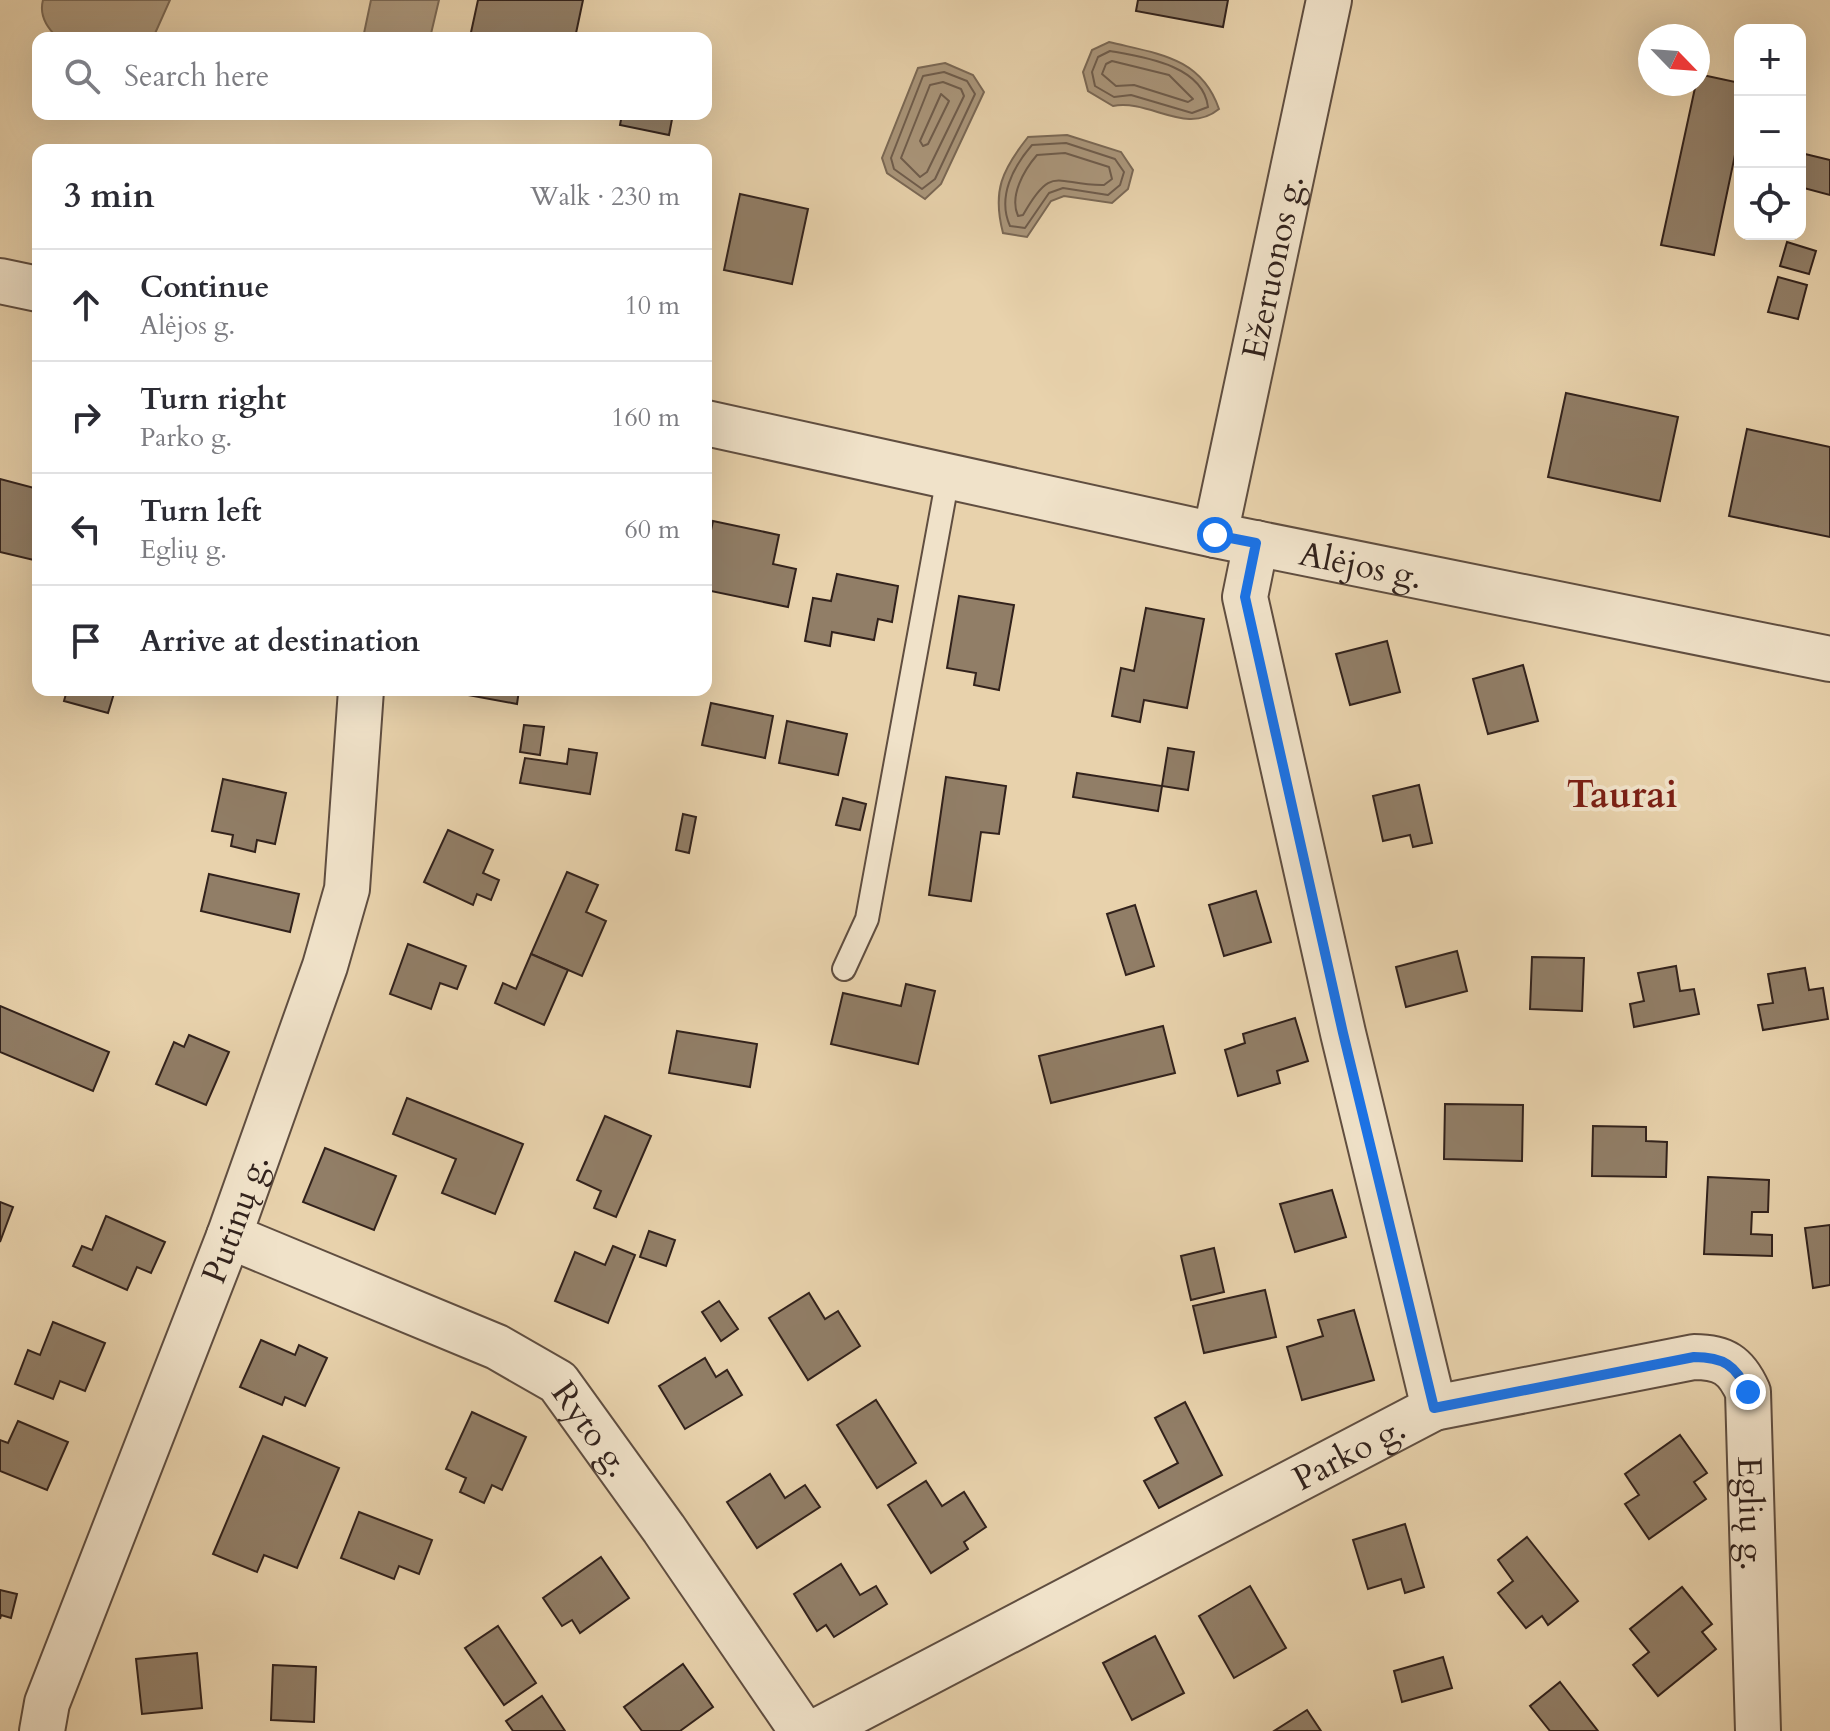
<!DOCTYPE html>
<html lang="en">
<head>
<meta charset="utf-8">
<style>
  :root { --surface:#fff; --page:#f7f7f7; --text:#2b2b33; --muted:#7c7c81; --line:#e1e1e2 }
  body { margin:0; font-family:Cardo,serif; background:var(--page); color:var(--text) }
  .controls { position:absolute; right:24px; top:24px; display:grid; overflow:hidden; border-radius:16px; box-shadow:0 8px 32px #0002 }
  .controls button { width:72px; height:72px; display:grid; place-items:center; padding:0; border:0; border-bottom:2px solid var(--line); background:var(--surface); color:var(--text); font:40px sans-serif }
  .compass { position:absolute; left:1638px; top:24px; width:72px; height:72px; border-radius:50%; background:var(--surface); box-shadow:0 8px 32px #0002; rotate:115deg }
  .stop { position:absolute; width:24px; height:24px; margin:-18px; border:6px solid #1a73e8; border-radius:50%; background:#fff }
  .stop.end { background:#1a73e8; border-color:#fff; box-shadow:0 2px 8px #0008 }
  .list { margin:0; padding:0; list-style:none }
  h2 { display:flex; justify-content:space-between; align-items:center; height:104px; margin:0; padding:0 32px; font-size:34px }
  h2 small { font-size:26px; font-weight:400; color:var(--muted) }
  .list li { display:grid; grid-template-columns:52px 1fr auto; gap:24px; align-items:center; box-sizing:border-box; height:112px; padding:0 32px; border-top:2px solid var(--line) }
  .list b { display:block; font-size:30px; white-space:nowrap }
  .list p { margin:0; font-size:26px; white-space:nowrap; color:var(--muted) }
  .list em { font-size:26px; font-style:normal; color:var(--muted) }
  .icon { flex:none; width:44px; height:44px; fill:none; stroke:currentColor; stroke-width:2; stroke-linecap:round; stroke-linejoin:round }
  .map { position:relative; flex:none; width:1830px; height:1731px; overflow:hidden }
  .search { position:absolute; background:var(--surface); box-shadow:0 8px 32px #0002; left:32px; top:32px; width:680px; height:88px; display:flex; align-items:center; gap:20px; box-sizing:border-box; padding:0 28px; border-radius:16px; color:var(--muted); font-size:30px }
  .panel { position:absolute; background:var(--surface); box-shadow:0 8px 32px #0002; left:32px; top:144px; width:680px; height:552px; border-radius:16px }
  .map>svg:first-child { display:block }
  .water { fill:#aa967b; stroke:#7a6855; stroke-width:2 }
  .lines { fill:none; stroke-linecap:round; stroke-linejoin:round }
  .shore { stroke:#6e5c4c; stroke-width:2 }
  .building { fill:#917e67; stroke:#32221c; stroke-width:2 }
  .lane-casing { stroke:#604e40; stroke-width:26 }
  .street-casing { stroke:#604e40; stroke-width:48 }
  .lane { stroke:#f0e2c9; stroke-width:22 }
  .street { stroke:#f0e2c9; stroke-width:44 }
  .route { stroke:#1a73e8; stroke-width:10 }
  .labels { text-anchor:middle; stroke-width:8; stroke-linejoin:round; paint-order:stroke }
  .street-label { font-size:34px; fill:#32221c; stroke:#f0e2c9 }
  .quarter-label { font-size:38px; font-weight:bold; fill:#7a1f14; stroke:#f0e2c9 }
</style>
</head>
<body>
<div class="map">
<svg width="1830" height="1731" viewBox="0 0 1830 1731">
  <rect width="100%" height="100%" fill="#e8d2ac"/>
  <filter id="stains"><feTurbulence type="fractalNoise" baseFrequency=".0025" numOctaves="4"/><feColorMatrix values="0 0 0 0 .2 0 0 0 0 .09 0 0 0 0 .02 0 0 0 .5 -.17"/></filter>
  <radialGradient id="worn" r=".72"><stop offset=".6" stop-color="#630" stop-opacity="0"/><stop offset="1" stop-color="#630" stop-opacity=".3"/></radialGradient>
  <g class="water">
    <path d="M43,0H170L153,38H58C47,28 39,15 43,0Z"/>
    <path d="M371,0H439L430,38H363Z"/>
    <path d="M1109,42C1158,54 1201,57 1219,109C1186,136 1150,99 1113,106L1088,91L1083,72L1092,50Z"/>
    <path d="M945,63L973,75L984,92L941,184L925,199L887,173L882,158L918,68Z"/>
    <path d="M1067,135L1121,152L1133,170L1128,189L1112,203L1064,196L1051,201L1027,237L1003,233C992,191 1002,170 1028,137Z"/>
  </g>
  <g class="lines">
    <g class="shore">
      <path d="M1110,51C1143,57 1203,65 1208,107L1192,113L1131,95L1114,97L1095,86L1092,72L1098,57Z"/>
      <path d="M1112,61L1169,75L1193,99L1188,102L1134,85L1116,86L1102,74L1106,64Z"/>
      <path d="M944,72L967,81L975,94L935,179L922,189L894,169L891,158L923,76Z"/>
      <path d="M943,82L961,89L964,96L927,172L920,177L901,158L930,85Z"/>
      <path d="M941,94L949,101L928,144L923,146L920,141Z"/>
      <path d="M1066,143L1115,159L1124,172L1120,185L1108,195L1063,188L1049,193L1025,228L1010,226C997,197 1013,167 1032,145Z"/>
      <path d="M1065,153L1109,167L1112,179L1104,185C1056,186 1053,162 1023,215L1018,216C1009,196 1024,170 1037,155Z"/>
    </g>
  </g>
  <g class="building">
    <path d="M478,0H583L575,38H475L470,37Z"/>
    <path d="M1138,0H1228L1223,27L1136,11Z"/>
    <path d="M1698,74L1740,83V131L1714,255L1661,245Z"/>
    <path d="M622,114H673L669,135L620,125Z"/>
    <path d="M1801,153L1830,160V195L1800,187Z"/>
    <path d="M740,194L808,209L792,284L724,270Z"/>
    <path d="M1787,242L1816,251L1809,274L1780,266Z"/>
    <path d="M1778,277L1807,285L1798,319L1768,312Z"/>
    <path d="M1566,393L1678,417L1660,501L1548,477Z"/>
    <path d="M1747,429L1830,447V537L1729,516Z"/>
    <path d="M0,479L38,489V561L0,552Z"/>
    <path d="M713,521L779,535L773,564L796,569L788,607L706,590V553Z"/>
    <path d="M837,574L898,586L892,622L878,619L874,640L832,632L830,646L805,641L813,598L831,601Z"/>
    <path d="M959,596L1014,605L999,690L974,685L976,673L947,668Z"/>
    <path d="M1146,608L1204,619L1187,708L1144,700L1140,722L1112,716L1121,668L1134,671Z"/>
    <path d="M1387,641L1400,692L1350,705L1336,654Z"/>
    <path d="M1523,665L1538,721L1488,734L1473,679Z"/>
    <path d="M67,690H115L108,713L64,701Z"/>
    <path d="M441,690H519L517,704Z"/>
    <path d="M711,703L773,716L765,758L702,745Z"/>
    <path d="M787,721L847,734L838,775L779,763Z"/>
    <path d="M524,725L544,727L540,755L520,752Z"/>
    <path d="M1168,748L1194,752L1188,790L1162,786Z"/>
    <path d="M569,749L597,753L590,794L520,783L525,758L567,764Z"/>
    <path d="M1077,773L1162,786L1158,811L1073,797Z"/>
    <path d="M946,777L1006,786L999,834L981,832L971,901L929,895Z"/>
    <path d="M223,779L286,793L275,844L257,840L255,852L231,846L233,835L212,831Z"/>
    <path d="M1419,785L1432,843L1413,847L1410,835L1383,841L1373,796Z"/>
    <path d="M843,798L866,804L860,830L836,825Z"/>
    <path d="M683,814L696,817L689,853L676,850Z"/>
    <path d="M448,830L493,850L483,873L499,880L491,900L477,894L473,905L424,882Z"/>
    <path d="M567,872L598,885L586,912L606,921L582,976L531,954Z"/>
    <path d="M209,874L299,894L290,932L201,911Z"/>
    <path d="M1256,891L1271,942L1224,956L1209,905Z"/>
    <path d="M1135,905L1154,966L1126,975L1107,914Z"/>
    <path d="M408,944L466,966L457,989L440,983L431,1009L390,994Z"/>
    <path d="M1457,951L1467,991L1406,1007L1396,967Z"/>
    <path d="M531,954L568,970L544,1025L495,1003L503,983L516,989Z"/>
    <path d="M1532,957L1584,958L1582,1011L1530,1009Z"/>
    <path d="M1676,966L1680,991L1694,989L1699,1014L1634,1027L1630,1004L1644,1001L1638,973Z"/>
    <path d="M1805,968L1809,990L1823,988L1828,1019L1763,1030L1758,1005L1773,1003L1768,974Z"/>
    <path d="M906,984L935,991L918,1064L831,1044L843,993L901,1006Z"/>
    <path d="M0,1006L109,1052L93,1091L0,1052Z"/>
    <path d="M1295,1018L1308,1061L1277,1071L1280,1083L1238,1096L1225,1050L1245,1043L1243,1034Z"/>
    <path d="M1163,1026L1175,1073L1051,1103L1039,1056Z"/>
    <path d="M677,1031L757,1044L750,1087L669,1073Z"/>
    <path d="M189,1035L229,1052L206,1105L156,1084L174,1042L184,1047Z"/>
    <path d="M407,1098L523,1144L495,1214L442,1193L456,1159L393,1134Z"/>
    <path d="M1445,1104L1523,1105L1522,1161L1444,1159Z"/>
    <path d="M605,1116L651,1136L616,1217L594,1208L601,1191L577,1180Z"/>
    <path d="M1593,1126L1646,1127V1141L1667,1142L1666,1177L1592,1176Z"/>
    <path d="M325,1148L396,1176L374,1230L303,1202Z"/>
    <path d="M1708,1177L1769,1180L1768,1212H1752L1751,1234L1772,1235V1256L1704,1254Z"/>
    <path d="M1332,1190L1346,1237L1295,1252L1280,1204Z"/>
    <path d="M0,1202L13,1207L0,1242Z"/>
    <path d="M106,1216L165,1242L151,1273L137,1267L127,1290L73,1266L82,1246L92,1250Z"/>
    <path d="M1830,1225V1285L1813,1288L1805,1228Z"/>
    <path d="M649,1231L675,1240L666,1266L640,1257Z"/>
    <path d="M613,1246L635,1255L608,1323L555,1301L575,1252L605,1265Z"/>
    <path d="M1214,1248L1224,1292L1191,1300L1181,1256Z"/>
    <path d="M1265,1290L1276,1337L1204,1353L1193,1306Z"/>
    <path d="M809,1293L825,1319L838,1311L860,1346L808,1380L769,1318Z"/>
    <path d="M719,1301L738,1329L721,1341L702,1312Z"/>
    <path d="M1354,1310L1374,1380L1302,1400L1287,1347L1323,1336L1318,1320Z"/>
    <path d="M53,1322L105,1343L85,1391L60,1381L53,1399L15,1384L28,1350L40,1355Z"/>
    <path d="M261,1340L295,1355L299,1345L327,1358L305,1406L285,1397L282,1405L240,1387Z"/>
    <path d="M705,1358L716,1377L727,1370L742,1395L685,1429L659,1386Z"/>
    <path d="M876,1400L916,1463L877,1488L837,1425Z"/>
    <path d="M1185,1402L1222,1475L1159,1508L1144,1481L1178,1463L1155,1418Z"/>
    <path d="M472,1412L526,1437L502,1490L492,1485L484,1503L460,1492L466,1478L446,1469Z"/>
    <path d="M18,1421L68,1442L47,1490L0,1471V1440L8,1443Z"/>
    <path d="M1680,1435L1707,1473L1694,1482L1706,1499L1649,1539L1625,1504L1639,1495L1625,1474Z"/>
    <path d="M263,1436L339,1468L297,1568L264,1555L257,1572L213,1554Z"/>
    <path d="M770,1474L785,1498L805,1485L820,1507L757,1548L727,1502Z"/>
    <path d="M926,1481L942,1506L964,1492L986,1527L964,1542L968,1549L931,1573L888,1505Z"/>
    <path d="M359,1512L432,1540L419,1574L399,1566L394,1579L341,1558Z"/>
    <path d="M1405,1524L1424,1587L1405,1593L1401,1579L1368,1589L1353,1540Z"/>
    <path d="M1527,1537L1578,1601L1548,1625L1542,1616L1526,1628L1498,1593L1513,1581L1498,1560Z"/>
    <path d="M601,1557L629,1598L580,1633L572,1620L562,1626L543,1598Z"/>
    <path d="M841,1564L860,1595L876,1586L887,1604L834,1637L826,1625L817,1631L794,1594Z"/>
    <path d="M1250,1586L1286,1648L1234,1678L1199,1616Z"/>
    <path d="M1682,1587L1712,1624L1702,1632L1716,1649L1658,1696L1633,1665L1649,1652L1630,1629Z"/>
    <path d="M0,1590L17,1594L11,1618L1,1615L0,1619Z"/>
    <path d="M498,1626L536,1683L504,1705L465,1648Z"/>
    <path d="M1155,1636L1184,1693L1132,1720L1103,1663Z"/>
    <path d="M197,1653L202,1708L142,1714L136,1659Z"/>
    <path d="M1443,1657L1452,1688L1402,1702L1394,1671Z"/>
    <path d="M683,1664L713,1707L680,1731H642L624,1707Z"/>
    <path d="M273,1665L316,1667L314,1722L271,1720Z"/>
    <path d="M1560,1682L1598,1731H1550L1530,1706Z"/>
    <path d="M542,1696L565,1731H513L506,1721Z"/>
    <path d="M1307,1710L1321,1731H1274Z"/>
  </g>
  <g class="lines">
    <g class="lane-casing">
      <path id="lane" d="M844,969L867,919L948,477"/>
    </g>
    <g class="street-casing">
      <g id="street">
        <path d="M0,281L38,289"/>
        <path id="s1" d="M706,423L1215,535L1830,659"/>
        <path id="s2" d="M1215,535L1329,0"/>
        <path id="s3" d="M229,1236L497,1347L558,1382L664,1529L802,1731"/>
        <path id="s4" d="M1434,1408L1694,1357C1723,1357 1736,1365 1748,1392L1758,1731"/>
        <path id="s5" d="M42,1731L47,1703L229,1236L325,966L347,889L361,690"/>
        <path id="s6" d="M817,1731L1434,1408L1343,1033L1245,597L1256,543"/>
      </g>
    </g>
    <use href="#lane" class="lane"/>
    <use href="#street" class="street"/>
  </g>
  <g class="lines">
    <path class="route" d="M1215,535L1256,543L1245,597L1343,1033L1434,1408L1694,1357C1723,1357 1736,1365 1748,1392"/>
  </g>
  <g class="labels">
    <g class="street-label">
      <text dy="12" stroke="none"><textPath href="#s2" startOffset="274">Ežeruonos g.</textPath></text>
      <text dy="12" stroke="none"><textPath href="#s1" startOffset="670">Alėjos g.</textPath></text>
      <text dy="12" stroke="none"><textPath href="#s5" startOffset="548">Putinų g.</textPath></text>
      <text dy="12" stroke="none"><textPath href="#s3" startOffset="418">Ryto g.</textPath></text>
      <text dy="12" stroke="none"><textPath href="#s6" startOffset="600">Parko g.</textPath></text>
      <text dy="12" stroke="none"><textPath href="#s4" startOffset="456">Eglių g.</textPath></text>
    </g>
    <g class="quarter-label">
      <text x="1622" y="807">Taurai</text>
    </g>
  </g>
  <rect width="100%" height="100%" filter="url(#stains)"/>
  <rect width="100%" height="100%" fill="url(#worn)"/>
</svg>
<div class="controls">
<button>+</button>
<button>−</button>
<button><svg class="icon" aria-label="locate" viewBox="0 0 24 24"><circle cx="12" cy="12" r="6"/><path d="M12 2v4M12 18v4M2 12h4M18 12h4"/></svg></button>
</div>
<svg class="compass" viewBox="-18 -18 36 36"><path d="M0-13l5 13h-10z" fill="#e53935"/><path d="M0 13l5-13h-10z" fill="#7c7c81"/></svg>
<div class="stop" style="left:1215px;top:535px"></div>
<div class="stop end" style="left:1748px;top:1392px"></div>
<div class="search"><svg class="icon" aria-label="search" viewBox="0 0 24 24"><circle cx="10" cy="10" r="6"/><path d="M15 15l6 6"/></svg>Search here</div>
<section class="panel">
<h2>3 min<small>Walk · 230 m</small></h2>
<ul class="list">
<li><svg class="icon" aria-label="ahead" viewBox="0 0 24 24"><path d="M12 20V5M6 11l6-6 6 6"/></svg><div><b>Continue</b><p>Alėjos g.</p></div><em>10 m</em></li>
<li><svg class="icon" aria-label="right" viewBox="0 0 24 24"><path d="M7 20v-9h11M14 6l5 5-5 5"/></svg><div><b>Turn right</b><p>Parko g.</p></div><em>160 m</em></li>
<li><svg class="icon" aria-label="left" viewBox="0 0 24 24"><path d="M17 20v-9H6M10 6l-5 5 5 5"/></svg><div><b>Turn left</b><p>Eglių g.</p></div><em>60 m</em></li>
<li><svg class="icon" aria-label="arrive" viewBox="0 0 24 24"><path d="M6 21V4h12l-3 4 3 4H6"/></svg><div><b>Arrive at destination</b></div></li>
</ul>
</section>
</div>
</body>
</html>
